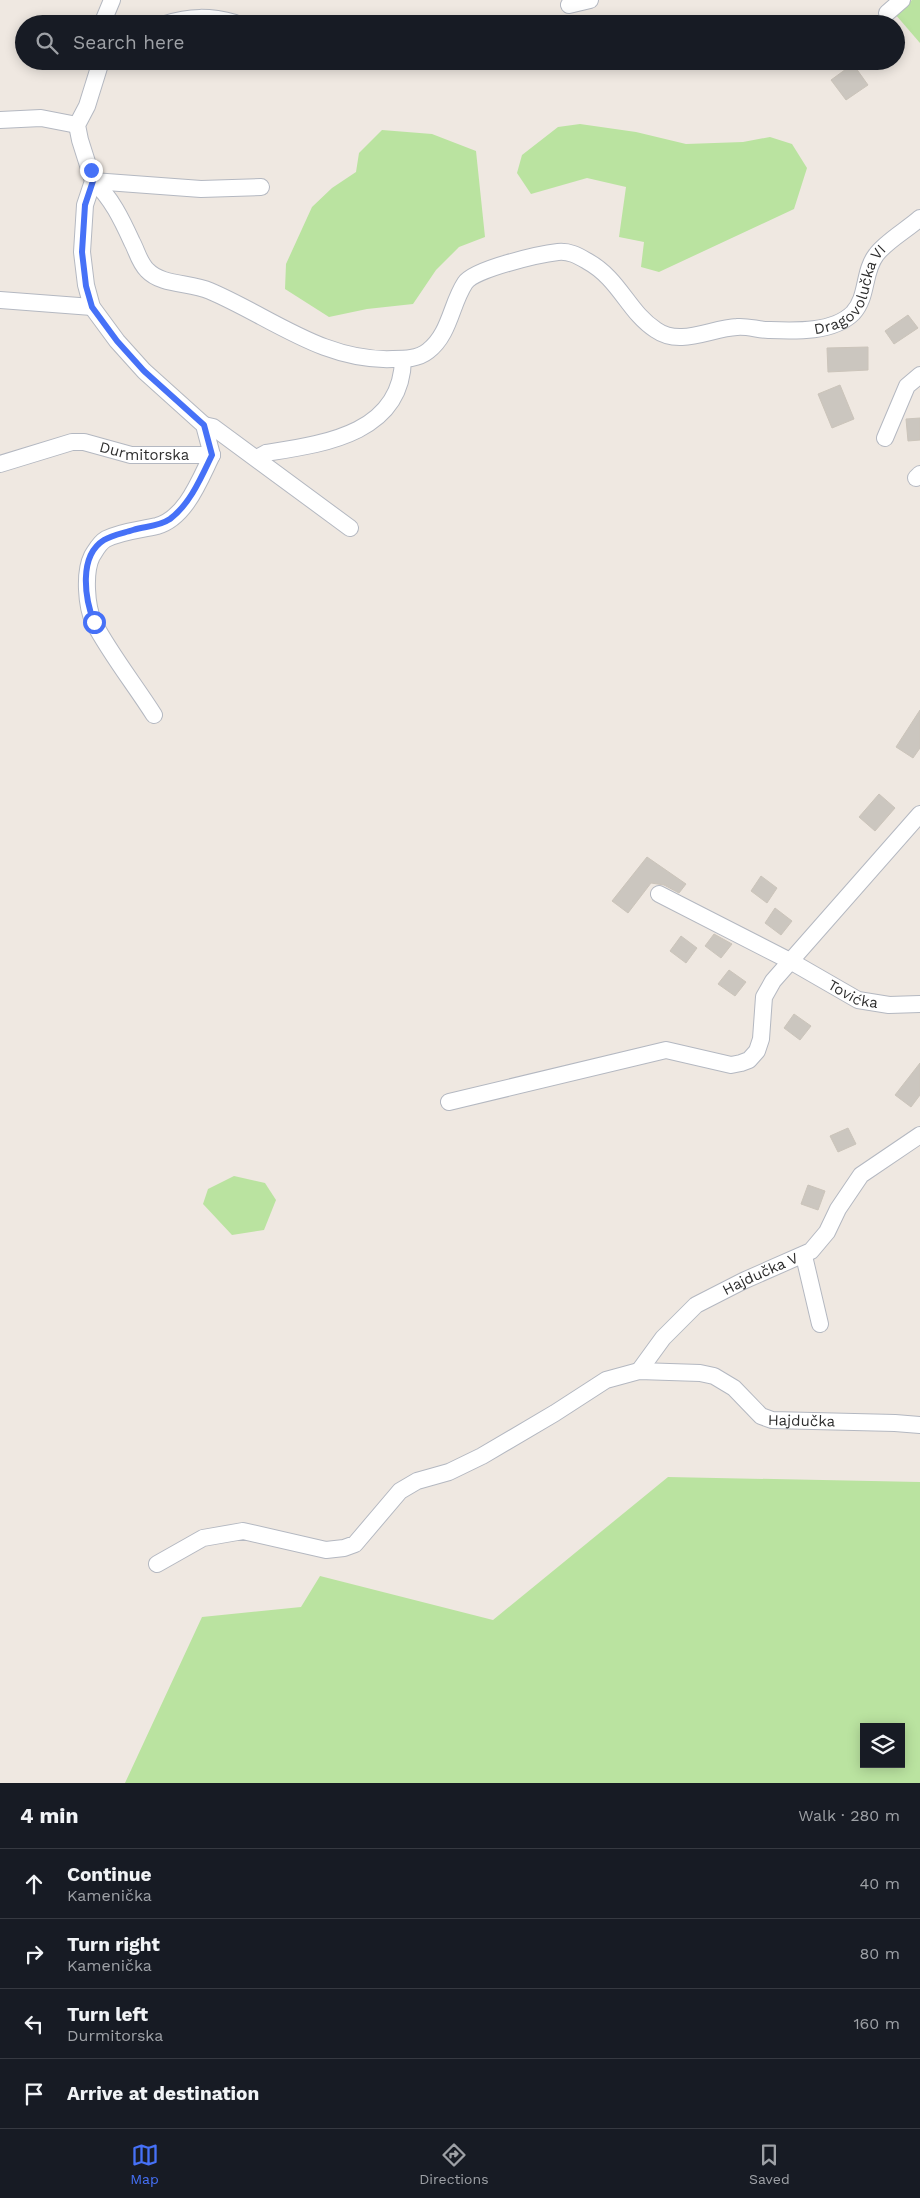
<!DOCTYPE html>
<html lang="en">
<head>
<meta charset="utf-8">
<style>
  :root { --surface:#171b24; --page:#20242c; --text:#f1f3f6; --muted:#9ea1a6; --line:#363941; --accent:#4671f7 }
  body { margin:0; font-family:"Work Sans",sans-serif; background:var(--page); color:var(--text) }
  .controls { position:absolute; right:15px; bottom:15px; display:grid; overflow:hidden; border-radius:0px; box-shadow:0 2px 12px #0003 }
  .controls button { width:45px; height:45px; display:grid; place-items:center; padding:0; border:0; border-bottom:1px solid var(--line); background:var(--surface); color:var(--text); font:25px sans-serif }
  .stop { position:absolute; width:15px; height:15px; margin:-11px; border:4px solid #4671f7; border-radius:50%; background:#fff }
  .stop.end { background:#4671f7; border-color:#fff; box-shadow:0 1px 5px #0008 }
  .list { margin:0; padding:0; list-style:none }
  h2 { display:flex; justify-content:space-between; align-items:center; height:65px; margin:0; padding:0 20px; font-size:21px }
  h2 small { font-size:16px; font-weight:400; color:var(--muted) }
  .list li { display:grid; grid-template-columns:32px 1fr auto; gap:15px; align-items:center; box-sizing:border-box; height:70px; padding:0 20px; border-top:1px solid var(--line) }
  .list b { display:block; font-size:19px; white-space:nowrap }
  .list p { margin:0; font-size:16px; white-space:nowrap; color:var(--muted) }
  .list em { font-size:16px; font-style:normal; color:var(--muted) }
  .icon { flex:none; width:28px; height:28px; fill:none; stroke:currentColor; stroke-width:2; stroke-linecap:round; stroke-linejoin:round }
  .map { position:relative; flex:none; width:920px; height:1783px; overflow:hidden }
  .search { position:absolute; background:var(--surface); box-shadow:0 2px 12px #0003; left:15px; right:15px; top:15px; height:55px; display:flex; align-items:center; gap:12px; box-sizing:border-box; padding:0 18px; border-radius:28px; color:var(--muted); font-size:19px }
  .sheet { height:345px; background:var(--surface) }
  nav { display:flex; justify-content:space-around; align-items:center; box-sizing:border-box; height:70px; border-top:1px solid var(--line); background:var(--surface); font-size:14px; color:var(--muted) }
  nav a { display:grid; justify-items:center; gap:2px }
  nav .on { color:var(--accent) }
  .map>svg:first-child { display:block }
  .green { fill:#bae3a0; fill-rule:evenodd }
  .building { fill:#cbc6bf; stroke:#cbc4ba }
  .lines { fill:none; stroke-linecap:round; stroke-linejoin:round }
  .minor-casing { stroke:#b4b8c1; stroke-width:18 }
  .minor { stroke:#fff; stroke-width:16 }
  .route { stroke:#4671f7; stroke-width:6 }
  .labels { text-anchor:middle; stroke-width:4.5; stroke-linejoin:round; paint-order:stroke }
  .street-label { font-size:15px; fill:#2e2e2e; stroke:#fff }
</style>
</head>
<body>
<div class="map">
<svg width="920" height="1783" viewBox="0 0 920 1783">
  <rect width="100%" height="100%" fill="#efe8e1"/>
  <g class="green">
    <path d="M912,0H920V43L895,14Z"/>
    <path d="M580,124L636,132L686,144L743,142L770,137L792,144L807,168L794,209L659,272L641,267L644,242L619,237L626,187L587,178L531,194L517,173L522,155L558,127Z"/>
    <path d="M382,130L432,134L476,151L485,237L459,247L436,270L413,304L367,309L329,317L285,289L286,264L312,207L332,188L356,172L359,153Z"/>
    <path d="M234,1176L265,1183L276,1200L264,1230L232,1235L203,1204L208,1189Z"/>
    <path d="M668,1477L920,1482V1783H125L202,1617L301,1607L320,1576L493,1620ZM864,1727H901V1764H864Z"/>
  </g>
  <g class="building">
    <path d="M853,64L868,85L846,100L831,80Z"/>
    <path d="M908,315L918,328L894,344L885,331Z"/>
    <path d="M868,347V370L828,372L827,348Z"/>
    <path d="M840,385L854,419L832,428L818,394Z"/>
    <path d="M920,418V440L908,441L906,419Z"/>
    <path d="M920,710V748L913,758L896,747Z"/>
    <path d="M879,794L895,808L875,831L859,817Z"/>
    <path d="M647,857L686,884L679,893L664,885L651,883L628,913L612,901Z"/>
    <path d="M761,876L777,888L767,903L751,891Z"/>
    <path d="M775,908L792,921L781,935L765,923Z"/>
    <path d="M714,934L732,944L721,958L705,946Z"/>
    <path d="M681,936L697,948L686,963L670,951Z"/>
    <path d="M729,970L746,982L735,996L718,984Z"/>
    <path d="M794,1014L811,1026L800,1040L784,1028Z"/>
    <path d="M920,1063V1095L911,1107L895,1095Z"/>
    <path d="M848,1128L856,1144L838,1152L830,1136Z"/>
    <path d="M808,1185L825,1191L818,1210L801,1204Z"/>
  </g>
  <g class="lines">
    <g class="minor-casing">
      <g id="minor">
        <path d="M569,5L590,0"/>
        <path d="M887,13L902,0"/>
        <path d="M102,24L112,0"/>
        <path d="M165,24C190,16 210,16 235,23"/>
        <path d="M101,61L87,106L77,125L80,140L93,181L85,205L82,252L86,285L92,307L117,341L144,371L204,425L212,455"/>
        <path d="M0,120L41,118L77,125"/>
        <path id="s1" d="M93,181C111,197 122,220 132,242C137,251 139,262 147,270C162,286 190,282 210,291C271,317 324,362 393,359C405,359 418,359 428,351C450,334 451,304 465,283C474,269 540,254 558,252C569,251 577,255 587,261C620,279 628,312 656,330C680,347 711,328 737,327C748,326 758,330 768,330C794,331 833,333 853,313C868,297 863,272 876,255C885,242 908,229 920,218"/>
        <path d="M93,181L201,189L261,187"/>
        <path d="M0,300L92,307"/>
        <path d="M204,425L213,427L350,528"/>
        <path d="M885,438L907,386L920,375"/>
        <path d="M257,458L266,453C323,444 402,434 403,359"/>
        <path id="s2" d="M0,464L72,442H84L131,455H212"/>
        <path d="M916,478L920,474"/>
        <path d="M154,715C135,685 111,655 94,623C86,606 84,572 92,556C96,550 99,543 106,539C122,531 140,530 157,526C186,518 200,479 212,455"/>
        <path id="s3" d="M659,894L792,962L858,1000L889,1005L920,1004"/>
        <path d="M449,1102L666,1050L731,1065L741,1063L749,1060L757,1051L761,1039L764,997L773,981L920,814"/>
        <path d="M804,1256L820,1324"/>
        <path id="s4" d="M639,1371L663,1338L696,1305L743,1281L811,1251L827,1232L838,1209L861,1175L920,1135"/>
        <path id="s5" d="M157,1564L203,1538L243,1531L326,1550L344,1548L355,1544L400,1491L417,1481L449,1472L482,1456L555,1413L606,1380L639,1371L700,1373L714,1376L734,1388L761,1416L772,1420L895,1423L920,1425"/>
      </g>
    </g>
    <use href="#minor" class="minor"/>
  </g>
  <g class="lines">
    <path class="route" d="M91,170L93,181L85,205L82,252L86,286L92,307L117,341L144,371L204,425L212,455C201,478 190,504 170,519C158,527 146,526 133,530C124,533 112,535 104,540C78,556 85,599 94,622"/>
  </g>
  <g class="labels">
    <g class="street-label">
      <text dy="5" stroke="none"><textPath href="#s1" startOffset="932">Dragovolučka VI</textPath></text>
      <text dy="5" stroke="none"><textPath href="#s2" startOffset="149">Durmitorska</textPath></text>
      <text dy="5" stroke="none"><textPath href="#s3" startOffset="219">Tovićka</textPath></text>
      <text dy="5" stroke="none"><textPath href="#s4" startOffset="159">Hajdučka V</textPath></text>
      <text dy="5" stroke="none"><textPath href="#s5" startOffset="726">Hajdučka</textPath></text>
    </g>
  </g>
</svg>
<div class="controls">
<button><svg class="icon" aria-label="layers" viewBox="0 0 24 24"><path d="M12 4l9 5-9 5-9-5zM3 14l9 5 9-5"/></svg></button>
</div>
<div class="stop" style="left:94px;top:622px"></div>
<div class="stop end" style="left:91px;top:170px"></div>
<div class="search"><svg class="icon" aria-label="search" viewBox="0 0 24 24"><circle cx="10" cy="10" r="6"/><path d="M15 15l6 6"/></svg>Search here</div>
</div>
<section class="sheet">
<h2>4 min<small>Walk · 280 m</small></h2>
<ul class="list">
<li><svg class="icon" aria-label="ahead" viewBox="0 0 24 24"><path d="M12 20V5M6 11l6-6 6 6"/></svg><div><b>Continue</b><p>Kamenička</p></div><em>40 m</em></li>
<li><svg class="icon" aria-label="right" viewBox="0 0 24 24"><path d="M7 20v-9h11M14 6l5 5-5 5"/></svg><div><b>Turn right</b><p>Kamenička</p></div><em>80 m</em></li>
<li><svg class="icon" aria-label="left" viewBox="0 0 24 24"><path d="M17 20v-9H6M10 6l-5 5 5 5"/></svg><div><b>Turn left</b><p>Durmitorska</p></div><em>160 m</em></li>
<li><svg class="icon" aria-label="arrive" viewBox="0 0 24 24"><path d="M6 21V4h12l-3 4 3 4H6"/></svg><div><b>Arrive at destination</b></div></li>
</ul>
</section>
<nav>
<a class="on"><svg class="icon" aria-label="map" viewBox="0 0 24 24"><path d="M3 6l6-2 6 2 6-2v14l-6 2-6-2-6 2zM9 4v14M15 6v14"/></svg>Map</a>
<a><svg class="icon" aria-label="directions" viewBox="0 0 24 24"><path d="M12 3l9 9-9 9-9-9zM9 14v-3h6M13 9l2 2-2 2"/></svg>Directions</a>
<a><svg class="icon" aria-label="saved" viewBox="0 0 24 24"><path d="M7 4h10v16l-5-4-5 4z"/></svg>Saved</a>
</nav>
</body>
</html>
